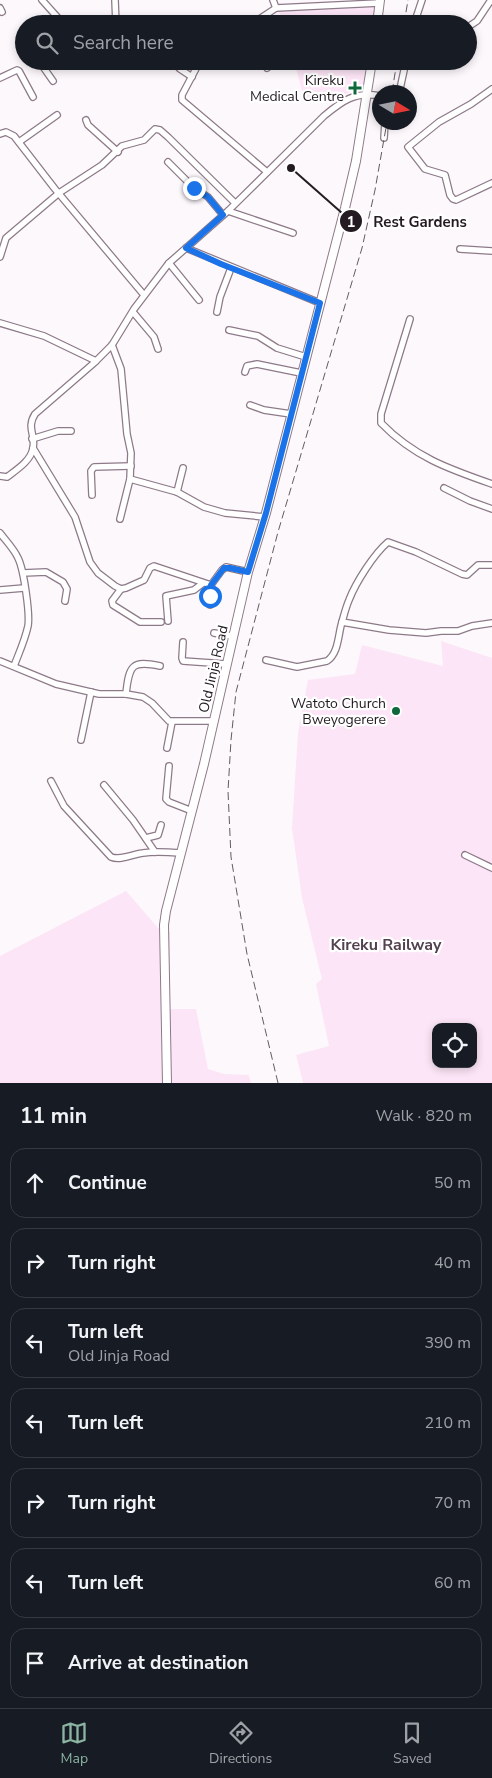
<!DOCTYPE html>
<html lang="en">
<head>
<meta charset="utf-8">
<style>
  :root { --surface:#171b24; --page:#20242c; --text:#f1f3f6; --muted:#9ea1a6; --line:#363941; --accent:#8bb4a2 }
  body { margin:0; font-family:"Nunito Sans",sans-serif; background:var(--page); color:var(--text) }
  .controls { position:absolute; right:15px; bottom:15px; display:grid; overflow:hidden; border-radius:10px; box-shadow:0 2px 8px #0003 }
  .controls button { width:45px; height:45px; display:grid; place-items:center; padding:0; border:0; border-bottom:1px solid var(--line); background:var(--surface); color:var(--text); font:25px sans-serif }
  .compass { position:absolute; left:372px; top:85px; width:45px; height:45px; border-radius:50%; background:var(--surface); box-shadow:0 2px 8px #0003; rotate:100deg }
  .stop { position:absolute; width:15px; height:15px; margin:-11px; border:4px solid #1a73e8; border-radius:50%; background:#fff }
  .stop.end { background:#1a73e8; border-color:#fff; box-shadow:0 1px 5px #0008 }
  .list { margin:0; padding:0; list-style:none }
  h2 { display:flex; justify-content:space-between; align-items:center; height:65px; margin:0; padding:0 20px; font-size:21px }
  h2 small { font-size:16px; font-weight:400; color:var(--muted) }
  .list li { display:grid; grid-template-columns:32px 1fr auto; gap:15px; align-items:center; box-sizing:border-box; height:70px; margin:0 10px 10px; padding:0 10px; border:1px solid var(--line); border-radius:15px }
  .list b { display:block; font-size:19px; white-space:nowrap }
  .list p { margin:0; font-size:16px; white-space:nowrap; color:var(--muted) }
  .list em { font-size:16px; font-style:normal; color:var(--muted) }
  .icon { flex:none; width:28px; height:28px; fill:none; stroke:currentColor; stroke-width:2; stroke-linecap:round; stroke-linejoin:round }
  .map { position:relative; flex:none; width:492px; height:1083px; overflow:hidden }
  .search { position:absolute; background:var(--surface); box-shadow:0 2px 8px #0003; left:15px; right:15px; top:15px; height:55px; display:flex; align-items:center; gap:12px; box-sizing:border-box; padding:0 18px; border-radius:28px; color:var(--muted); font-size:19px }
  .sheet { height:625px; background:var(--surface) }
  nav { display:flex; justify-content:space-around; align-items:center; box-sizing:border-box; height:70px; border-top:1px solid var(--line); background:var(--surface); font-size:14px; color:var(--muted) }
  nav a { display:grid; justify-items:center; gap:2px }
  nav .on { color:var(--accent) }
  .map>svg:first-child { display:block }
  .built { fill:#fce5f6; fill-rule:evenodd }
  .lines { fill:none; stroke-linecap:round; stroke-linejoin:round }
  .minor-casing { stroke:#8d7a88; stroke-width:8 }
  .major-casing { stroke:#8d7a88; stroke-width:10 }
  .minor { stroke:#fff; stroke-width:5.5 }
  .major { stroke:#fff; stroke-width:8 }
  .rail { stroke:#635b61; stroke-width:1; stroke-dasharray:8 4; stroke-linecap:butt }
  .route { stroke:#1a73e8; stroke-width:6 }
  .poi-dot { fill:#0e683b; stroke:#fff; stroke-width:2 }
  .labels { text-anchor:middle; stroke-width:4.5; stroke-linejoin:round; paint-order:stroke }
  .poi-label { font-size:14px; fill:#231b21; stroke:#fff; text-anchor:end }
  .street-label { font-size:14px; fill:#231b21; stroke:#fff }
  .quarter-label { font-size:16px; font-weight:bold; fill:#53414f; stroke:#fff }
  .leader { fill:none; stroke:#231b21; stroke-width:2 }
  .callout-dot { fill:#231b21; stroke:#fff; stroke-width:2 }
  .mark-label { font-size:15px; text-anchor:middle; font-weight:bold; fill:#fff }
  .callout-label { font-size:15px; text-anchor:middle; font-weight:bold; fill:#231b21; stroke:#fff; stroke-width:4.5; stroke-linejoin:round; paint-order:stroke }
</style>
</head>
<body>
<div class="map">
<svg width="492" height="1083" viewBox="0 0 492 1083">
  <rect width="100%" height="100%" fill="#fdf8fc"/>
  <g class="built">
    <path d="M375,7L374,24H283L279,12Z"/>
    <path d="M294,61H369L366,83L332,102L304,99Z"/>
    <path d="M441,641L492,658V1083H303L296,1055L329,1046L316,984L322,979L302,898L292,828L298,733L308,680L355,674L362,645L443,666ZM436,1027H473V1064H436Z"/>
    <path d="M126,891L158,928L170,932V1009H196L208,1069L224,1074L249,1075L251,1083H0V956Z"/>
  </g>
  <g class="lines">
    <g class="minor-casing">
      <g id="minor">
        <path d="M42,0L59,19"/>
        <path d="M115,0L116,24"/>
        <path d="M273,0L276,8"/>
        <path d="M0,8L2,12"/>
        <path d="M252,24L276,8L379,3"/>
        <path d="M414,24L422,0"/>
        <path d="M468,27L477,21L491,0"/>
        <path d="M39,61L53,81"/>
        <path d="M173,61L180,69L192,77"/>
        <path d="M200,61L182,95V100L267,172"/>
        <path d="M263,61L267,68"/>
        <path d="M0,78L17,70L19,71L33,97"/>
        <path d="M400,89L406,61"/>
        <path d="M492,89L471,104L439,122L408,147L425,169L445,175L450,195L453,199L456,200L492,183"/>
        <path d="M86,120L88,125L118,152"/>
        <path d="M0,134L6,132L14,136L55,189L144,295"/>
        <path d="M384,138L385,122"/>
        <path d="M19,142L57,115"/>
        <path d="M168,162L194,188L208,197L223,215"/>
        <path d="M228,211L293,233"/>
        <path d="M186,248L320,303"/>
        <path d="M460,249L492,251"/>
        <path d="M0,257L6,238L59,193L102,165L122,146L144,140L155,129L160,130L168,137L235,203"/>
        <path d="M169,263L199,300"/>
        <path d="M133,312L154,337L158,349"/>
        <path d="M217,312L220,297L231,268"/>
        <path d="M410,319L381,414V423C414,457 449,469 492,484"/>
        <path d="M0,323L44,336L96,361"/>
        <path d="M229,330L258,336L277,348L306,357"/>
        <path d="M112,345L121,369L127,434L131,453L130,479L120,519"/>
        <path d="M245,372L247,366L257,364L301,373"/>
        <path d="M250,405L264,410L291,414"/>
        <path d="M32,439L58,431H71"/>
        <path d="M33,448L75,517L90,562L98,573L115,586L121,589L126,588L144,580L150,568L154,566L211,585L222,570L226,567L248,572"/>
        <path d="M0,476L7,477C16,470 31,461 33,448C36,435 26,428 35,414L94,363L112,345L134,309L169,263L228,211L324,116C342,101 355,91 380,96"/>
        <path d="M130,479L177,492L204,507L225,513L265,517"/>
        <path d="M444,488L470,501L492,509"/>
        <path d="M177,492L183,468"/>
        <path d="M92,495L91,471L94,467L131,466"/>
        <path d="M0,533C6,541 14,549 18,558C24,570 30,614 28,626C25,640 19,653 14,666"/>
        <path d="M23,573L46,572L63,582L67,589L65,601"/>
        <path d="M121,589L112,601L113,605L140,622H161"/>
        <path d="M0,590L24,588"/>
        <path d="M210,605L211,585"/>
        <path d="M168,621L166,596L194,590L203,583"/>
        <path d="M342,622L389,630L426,633L441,631H458L472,626L492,623"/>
        <path d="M214,633L232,636"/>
        <path d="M183,642L182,658L183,661L226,664"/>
        <path d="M266,660L297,667L327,661C339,653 338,634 342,622C344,615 346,607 349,600C356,582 374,554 388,542L416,552L462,574L467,575L478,565H492"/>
        <path d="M0,661L56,684L99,694H126L143,697L152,703L169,721H214"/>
        <path d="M126,694C129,665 132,660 160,666"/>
        <path d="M81,740L91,692"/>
        <path d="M167,748L172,722"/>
        <path d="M169,766L166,799L169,802L192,811"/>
        <path d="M51,781L64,806L111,857C121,861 133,854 143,853C155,851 168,852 180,853"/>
        <path d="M104,785L133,820L155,852"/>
        <path d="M146,838L158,835L161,825"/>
        <path d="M465,855L492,868"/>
      </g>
    </g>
    <g class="major-casing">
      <g id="major">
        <path d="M377,24L380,0"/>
        <path d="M167,1083L164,925L166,911L204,764L248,572L266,513L345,208L356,161L372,61"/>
      </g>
    </g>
    <use href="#minor" class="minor"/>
    <use href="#major" class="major"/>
    <g class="rail">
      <path d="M404,24L408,0"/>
      <path d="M392,92L397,61"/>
      <path d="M278,1083L247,954L231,857L228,791L231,740L236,692L278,532L362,248L375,190L387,122"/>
    </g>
  </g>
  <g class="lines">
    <path class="route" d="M194,188L208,197L223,215L186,248L221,264L320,303L266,513L248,572L230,568H224L211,585L210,596"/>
  </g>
  <g class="poi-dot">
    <path d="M352.5 80.5h5v5h5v5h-5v5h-5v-5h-5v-5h5z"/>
    <circle cx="396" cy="711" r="5"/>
  </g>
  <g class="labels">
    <g class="poi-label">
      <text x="344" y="85">Kireku<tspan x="344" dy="16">Medical Centre</tspan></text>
      <text x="386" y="708">Watoto Church<tspan x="386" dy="16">Bweyogerere</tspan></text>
    </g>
    <g class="street-label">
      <text transform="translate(213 669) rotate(-77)" y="5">Old Jinja Road</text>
    </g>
    <g class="quarter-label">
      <text x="386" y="950">Kireku Railway</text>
    </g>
  </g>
  <path class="leader" d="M291 168L351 221"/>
  <g class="callout-dot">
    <circle cx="291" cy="168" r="5"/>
    <circle cx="351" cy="221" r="12"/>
  </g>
  <g class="mark-label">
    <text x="351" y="227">1</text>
  </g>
  <g class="callout-label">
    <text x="420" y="227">Rest Gardens</text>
  </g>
</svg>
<div class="controls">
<button><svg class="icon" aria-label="locate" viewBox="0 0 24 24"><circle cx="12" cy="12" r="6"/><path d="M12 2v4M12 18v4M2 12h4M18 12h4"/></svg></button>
</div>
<svg class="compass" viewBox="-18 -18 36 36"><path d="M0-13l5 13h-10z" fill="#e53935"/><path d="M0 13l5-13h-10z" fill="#9ea1a6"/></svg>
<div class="stop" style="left:210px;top:596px"></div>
<div class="stop end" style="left:194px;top:188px"></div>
<div class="search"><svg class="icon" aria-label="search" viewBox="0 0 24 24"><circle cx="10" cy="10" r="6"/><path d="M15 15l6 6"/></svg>Search here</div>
</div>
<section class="sheet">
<h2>11 min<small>Walk · 820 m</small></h2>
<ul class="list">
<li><svg class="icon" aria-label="ahead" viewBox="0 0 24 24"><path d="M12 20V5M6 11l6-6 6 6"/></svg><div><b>Continue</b></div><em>50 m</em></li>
<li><svg class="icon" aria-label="right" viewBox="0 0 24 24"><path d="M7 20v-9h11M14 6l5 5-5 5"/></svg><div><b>Turn right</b></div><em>40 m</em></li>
<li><svg class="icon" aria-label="left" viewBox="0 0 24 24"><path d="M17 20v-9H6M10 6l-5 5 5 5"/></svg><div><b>Turn left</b><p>Old Jinja Road</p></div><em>390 m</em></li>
<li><svg class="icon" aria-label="left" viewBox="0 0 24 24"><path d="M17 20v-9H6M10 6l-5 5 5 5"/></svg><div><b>Turn left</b></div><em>210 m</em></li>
<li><svg class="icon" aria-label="right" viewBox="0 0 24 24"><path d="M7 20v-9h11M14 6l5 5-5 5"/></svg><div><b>Turn right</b></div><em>70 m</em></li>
<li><svg class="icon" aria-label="left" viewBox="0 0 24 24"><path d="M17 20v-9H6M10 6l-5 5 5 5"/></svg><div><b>Turn left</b></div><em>60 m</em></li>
<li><svg class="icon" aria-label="arrive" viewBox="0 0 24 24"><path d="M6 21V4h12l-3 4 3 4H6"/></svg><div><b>Arrive at destination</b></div></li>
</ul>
</section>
<nav>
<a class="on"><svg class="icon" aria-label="map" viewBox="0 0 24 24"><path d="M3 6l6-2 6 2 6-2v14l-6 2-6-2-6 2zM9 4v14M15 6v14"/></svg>Map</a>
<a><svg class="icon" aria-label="directions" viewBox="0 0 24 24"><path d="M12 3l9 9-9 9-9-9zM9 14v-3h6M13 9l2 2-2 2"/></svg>Directions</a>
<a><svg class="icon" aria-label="saved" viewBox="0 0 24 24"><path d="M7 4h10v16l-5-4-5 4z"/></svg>Saved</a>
</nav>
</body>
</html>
